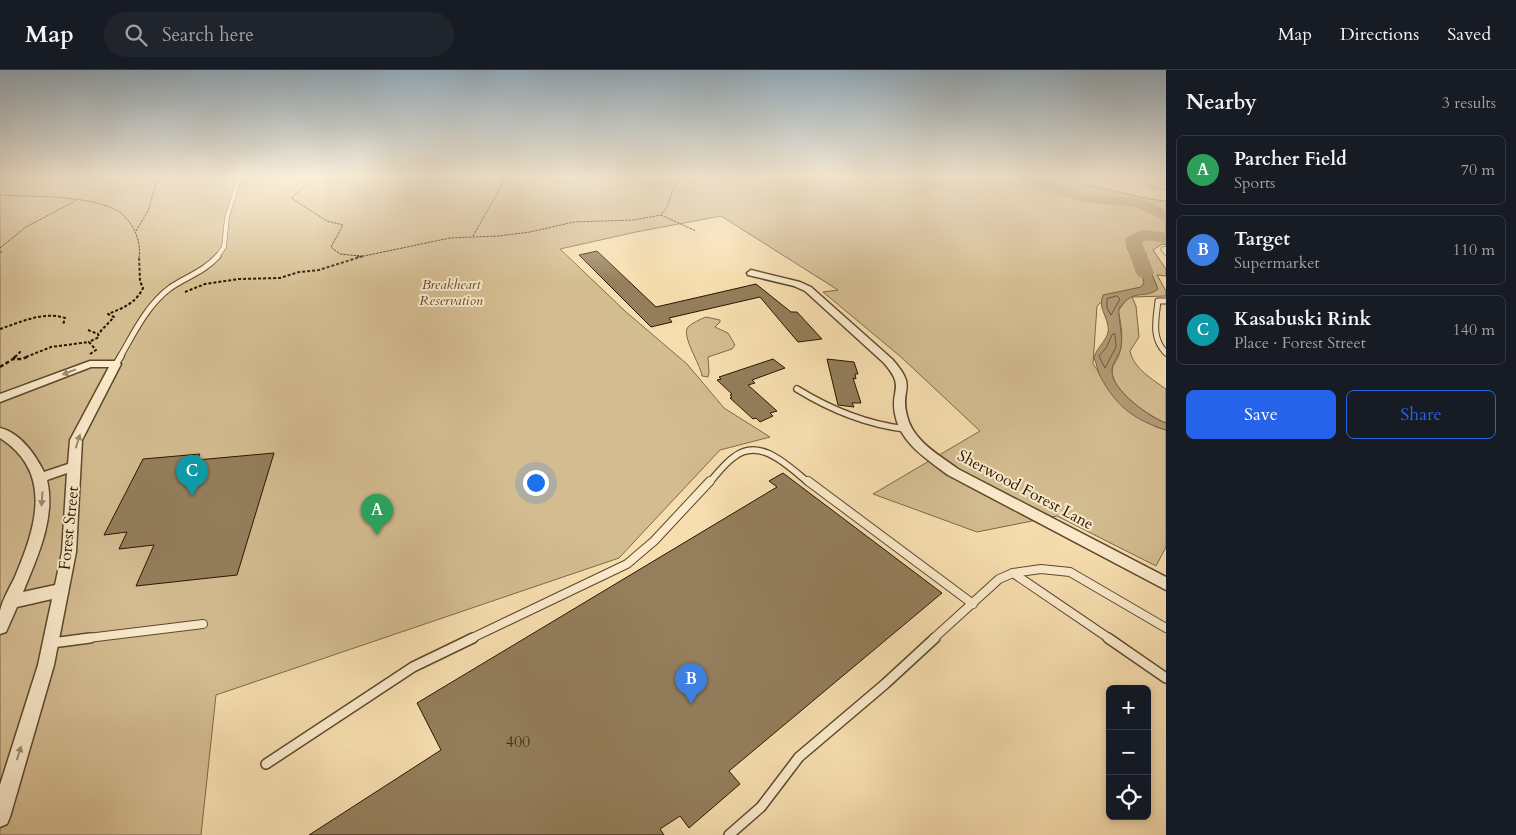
<!DOCTYPE html>
<html lang="en">
<head>
<meta charset="utf-8">
<style>
  :root { --surface:#171b24; --page:#20242c; --text:#f1f3f6; --muted:#9ea1a6; --line:#363941; --accent:#2563eb }
  body { margin:0; font-family:Cardo,serif; background:var(--page); color:var(--text) }
  .controls { position:absolute; right:15px; bottom:15px; display:grid; overflow:hidden; border-radius:8px; box-shadow:0 2px 8px #0003 }
  .controls button { width:45px; height:45px; display:grid; place-items:center; padding:0; border:0; border-bottom:1px solid var(--line); background:var(--surface); color:var(--text); font:25px sans-serif }
  .you { position:absolute; left:535px; top:412px; width:18px; height:18px; margin:-12px; border:4px solid #fff; border-radius:50%; background:#1a73e8; box-shadow:0 0 0 8px #1a73e833 }
  .badge { display:grid; place-items:center; width:32px; height:32px; border-radius:50%; background:var(--accent); color:#fff; font-size:16px; font-weight:700 }
  .pin { position:absolute; translate:-50% -41px; filter:drop-shadow(0 1px 2px #0008) }
  .pin::after { content:''; position:absolute; top:26px; width:18px; height:15px; background:inherit; clip-path:polygon(0 0,100% 0,50% 100%) }
  .list { margin:0; padding:0; list-style:none }
  h2 { display:flex; justify-content:space-between; align-items:center; height:65px; margin:0; padding:0 20px; font-size:21px }
  h2 small { font-size:16px; font-weight:400; color:var(--muted) }
  .list li { display:grid; grid-template-columns:32px 1fr auto; gap:15px; align-items:center; box-sizing:border-box; height:70px; margin:0 10px 10px; padding:0 10px; border:1px solid var(--line); border-radius:8px }
  .list b { display:block; font-size:19px; white-space:nowrap }
  .list p { margin:0; font-size:16px; white-space:nowrap; color:var(--muted) }
  .list em { font-size:16px; font-style:normal; color:var(--muted) }
  .actions { display:flex; gap:10px; padding:15px 20px }
  .actions a { flex:1; padding:11px 0; border:1px solid var(--accent); border-radius:8px; text-align:center; font-size:18px; color:var(--accent) }
  .actions .main { background:var(--accent); color:#fff }
  .icon { flex:none; width:28px; height:28px; fill:none; stroke:currentColor; stroke-width:2; stroke-linecap:round; stroke-linejoin:round }
  .map { position:relative; flex:none; width:1166px; height:765px; overflow:hidden }
  header { display:flex; align-items:center; gap:30px; box-sizing:border-box; height:70px; padding:0 25px; background:var(--surface); border-bottom:1px solid var(--line) }
  header strong { font-size:24px }
  nav { display:flex; gap:28px; margin-inline-start:auto; font-size:18px }
  .search { width:350px; height:45px; background:var(--page); display:flex; align-items:center; gap:12px; box-sizing:border-box; padding:0 18px; border-radius:28px; color:var(--muted); font-size:19px }
  main { display:flex }
  aside { flex:1; background:var(--surface) }
  .map>svg:first-child { display:block }
  .green { fill:#d4bc91; stroke:#7e6948 }
  .water { fill:#b19a74; stroke:#7a6546 }
  .lines { fill:none; stroke-linecap:round; stroke-linejoin:round }
  .shore { stroke:#6c583a; stroke-width:1 }
  .river { fill:#b19a74; fill-rule:evenodd }
  .building { fill:#947e5b; stroke:#281600 }
  .service-far4-casing { stroke:#5c482c; stroke-width:5 }
  .service-far3-casing { stroke:#5c482c; stroke-width:7 }
  .service-far2-casing { stroke:#5c482c; stroke-width:8 }
  .service-far1-casing { stroke:#5c482c; stroke-width:10 }
  .service-casing { stroke:#5c482c; stroke-width:12 }
  .minor-casing { stroke:#5c482c; stroke-width:3 }
  .path-far2 { stroke:#281600; stroke-width:1; stroke-dasharray:2.5 1; stroke-linecap:butt }
  .path-far1 { stroke:#281600; stroke-width:2; stroke-dasharray:3 2; stroke-linecap:butt }
  .path { stroke:#281600; stroke-width:2.5; stroke-dasharray:4 2.5; stroke-linecap:butt }
  .service-far4 { stroke:#faeacb; stroke-width:4 }
  .service-far3 { stroke:#faeacb; stroke-width:5 }
  .service-far2 { stroke:#faeacb; stroke-width:5.5 }
  .service-far1 { stroke:#faeacb; stroke-width:8 }
  .service { stroke:#faeacb; stroke-width:9 }
  .minor { fill:#faeacb; fill-rule:evenodd }
  .oneway { fill:#9c8b70 }
  .labels { text-anchor:middle; stroke-width:4; stroke-linejoin:round; paint-order:stroke }
  .far-park-label { font-size:14px; font-style:italic; fill:#5c482c; stroke:#faeacb }
  .street-label { font-size:16px; fill:#281600; stroke:#faeacb }
  .near-number-label { font-size:16px; fill:#433017 }
</style>
</head>
<body>
<header>
<strong>Map</strong>
<div class="search"><svg class="icon" aria-label="search" viewBox="0 0 24 24"><circle cx="10" cy="10" r="6"/><path d="M15 15l6 6"/></svg>Search here</div>
<nav><a>Map</a><a>Directions</a><a>Saved</a></nav>
</header>
<main>
<div class="map">
<svg width="1166" height="765" viewBox="0 0 1166 765">
  <rect width="100%" height="100%" fill="#f7deaf"/>
  <filter id="stains"><feTurbulence type="fractalNoise" baseFrequency=".004" numOctaves="4"/><feColorMatrix values="0 0 0 0 .2 0 0 0 0 .09 0 0 0 0 .02 0 0 0 .5 -.17"/></filter>
  <radialGradient id="worn" r=".72"><stop offset=".6" stop-color="#630" stop-opacity="0"/><stop offset="1" stop-color="#630" stop-opacity=".3"/></radialGradient>
  <g class="green">
    <path d="M0,106H1047L1150,129L1166,131V175L1162,174L1153,180L1166,199V206L1157,205L1166,221V226L1132,227L1136,236L1139,267L1130,281C1134,299 1152,309 1166,319V353C1150,347 1112,321 1112,301C1112,296 1116,292 1118,287C1124,274 1122,255 1118,241L1127,229L1108,226L1097,236L1093,294L1117,328L1156,357L1166,360V477L1156,496L1057,446L977,462L873,424L980,361L901,287L823,222L838,220L721,146L636,162L560,179L625,241L687,294L724,338L770,367L720,380L619,488L216,625L201,765H0Z"/>
    <path d="M706,247L720,250V252L715,257L728,263L735,275L732,279L708,287L709,302L708,307L702,306C700,293 681,266 688,257C692,253 701,249 706,247Z"/>
  </g>
  <path class="water" d="M1134,171L1146,183V190L1158,219C1144,230 1136,217 1119,238C1118,250 1123,264 1121,277C1120,285 1111,293 1112,302C1112,320 1150,348 1166,353V360C1134,350 1116,336 1100,306C1097,301 1097,294 1094,288C1096,277 1111,268 1108,256C1106,244 1098,237 1103,225L1141,217L1144,213C1142,200 1132,190 1127,177L1130,172Z"/>
  <g class="lines">
    <g class="shore">
      <path d="M1117,226L1120,229L1111,245L1107,238V229Z"/>
      <path d="M1115,264L1116,277L1105,298L1099,286L1106,278L1112,265Z"/>
    </g>
    <g class="river">
      <path d="M1019,106H1040L1087,125L1139,128L1166,140V151L1136,137L1080,132L1021,109Z"/>
      <path d="M1143,160L1166,163V173L1146,170L1142,173L1154,203L1151,207L1145,208L1139,207L1136,203L1125,171L1127,167Z"/>
    </g>
  </g>
  <g class="building">
    <path d="M597,181L656,237L756,214L791,242H797L822,269L798,272L760,227L669,248L672,252L651,257L579,185Z"/>
    <path d="M773,289L785,298L752,310L755,313L748,315L777,341L770,343L773,346L760,352L756,348L753,349L730,328L732,327L730,325L732,324L717,310L721,309L719,307Z"/>
    <path d="M827,289L854,292L858,304H855L856,309L853,308L861,333H852L854,337L838,335Z"/>
    <path d="M274,383L237,505L136,516L154,475L119,479L127,462L104,465L143,389L200,384L197,390Z"/>
    <path d="M783,403L942,523L729,701L740,714L689,758L680,746L660,759L664,765H309L441,680L417,633L777,417L769,411Z"/>
  </g>
  <g class="lines">
    <g class="service-far4-casing">
      <g id="service-far4">
        <path d="M1096,106L1145,112L1166,117"/>
        <path d="M1152,111H1166"/>
        <path d="M1166,179H1163L1166,183"/>
        <path d="M217,187L224,177L227,147L240,106"/>
      </g>
    </g>
    <g class="service-far3-casing">
      <g id="service-far3">
        <path d="M1166,231H1158C1156,250 1151,268 1166,283"/>
        <path d="M120,287C134,263 147,235 170,218C186,207 205,201 218,186"/>
      </g>
    </g>
    <g class="service-far2-casing">
      <g id="service-far2">
        <path d="M116,294L121,286"/>
        <path d="M797,319C831,340 865,354 905,359"/>
        <path d="M709,413C717,404 724,394 734,387C760,366 789,397 809,413"/>
      </g>
    </g>
    <g class="service-far1-casing">
      <g id="service-far1">
        <path d="M808,411L973,534"/>
        <path d="M1013,503L1110,569"/>
        <path d="M80,569L203,554"/>
        <path d="M470,569L627,494L654,471L710,411"/>
        <path d="M933,569L999,509L1013,503L1041,499L1070,502L1166,558"/>
      </g>
    </g>
    <g class="service-casing">
      <g id="service">
        <path d="M1108,568L1166,608"/>
        <path d="M52,573L90,568"/>
        <path d="M266,694L413,597L473,568"/>
        <path d="M729,765L761,737L799,687L885,614L935,568"/>
      </g>
    </g>
    <g class="minor-casing">
      <g id="minor">
        <path d="M751,200L800,212L811,217L892,289C919,319 899,317 907,346C913,371 939,385 958,399L1166,507V520L948,405C927,389 900,373 895,344C890,319 906,318 884,293L805,221L794,216L748,205L747,203Z"/>
        <path d="M90,291H116L121,294L82,370L76,482L54,595L10,747L7,754L0,757V715L38,595L52,529L17,537L6,562L0,564C0,557 0,548 0,541C2,531 9,519 14,509C35,460 55,403 0,368V358C20,363 35,384 44,402L68,394L70,370L109,297H91L0,332V324ZM67,403L62,482L55,515L23,522C37,488 56,448 47,410Z"/>
      </g>
    </g>
    <g class="path-far2">
      <path d="M317,106L291,128L327,151L343,155L331,177L340,184L359,186"/>
      <path d="M0,125C33,127 85,125 114,139C131,147 142,170 139,187"/>
      <path d="M661,145L696,161"/>
      <path d="M136,161L148,141L158,106"/>
      <path d="M473,166L503,113L502,106"/>
      <path d="M0,178L26,157L77,130"/>
      <path d="M0,181L3,183"/>
      <path d="M359,187L450,168L498,166L530,162L574,152L634,150L661,145L667,137L675,114L685,106"/>
    </g>
    <g class="path-far1">
      <path d="M357,186H359"/>
      <path d="M185,222L205,214L239,209L280,208L299,202L319,200L363,186"/>
      <path d="M0,259C21,252 43,241 65,248L63,255"/>
      <path d="M88,260L98,264"/>
      <path d="M90,284L96,280L89,272L99,267L98,264L114,247L108,244C123,238 136,233 143,218L140,211L139,186"/>
      <path d="M15,287L22,280"/>
      <path d="M26,287L51,277L89,272"/>
    </g>
    <g class="path">
      <path d="M13,289L16,286"/>
      <path d="M0,297L13,289H22L29,286"/>
    </g>
    <use href="#service-far4" class="service-far4"/>
    <use href="#service-far3" class="service-far3"/>
    <use href="#service-far2" class="service-far2"/>
    <use href="#service-far1" class="service-far1"/>
    <use href="#service" class="service"/>
    <use href="#minor" class="minor"/>
  </g>
  <defs><path id="oneway-solid" d="M-6-.8H1V-3.2L6.5 0L1 3.2V.8H-6Z" transform="scale(1.25)"/></defs>
  <g class="oneway">
    <use href="#oneway-solid" transform="translate(69 302) rotate(159)"/>
    <use href="#oneway-solid" transform="translate(78 371) rotate(-73)"/>
    <use href="#oneway-solid" transform="translate(42 429) rotate(94)"/>
    <use href="#oneway-solid" transform="translate(19 683) rotate(-73)"/>
  </g>
  <linearGradient id="sky" x2="0" y2="1"><stop stop-color="#92aaba"/><stop offset="0.5" stop-color="#fbf0db"/><stop offset="1" stop-color="#fbf0db" stop-opacity="0"/></linearGradient>
  <rect width="1166" height="213" fill="url(#sky)"/>
  <g class="labels">
    <g class="far-park-label">
      <text x="451" y="219">Breakheart<tspan x="451" dy="16">Reservation</tspan></text>
    </g>
    <g class="street-label">
      <text transform="translate(1026 419) rotate(28)" y="6">Sherwood Forest Lane</text>
      <text transform="translate(68 458) rotate(-84)" y="6">Forest Street</text>
    </g>
    <g class="near-number-label">
      <text x="518" y="677">400</text>
    </g>
  </g>
  <rect width="100%" height="100%" filter="url(#stains)"/>
  <rect width="100%" height="100%" fill="url(#worn)"/>
</svg>
<div class="controls">
<button>+</button>
<button>−</button>
<button><svg class="icon" aria-label="locate" viewBox="0 0 24 24"><circle cx="12" cy="12" r="6"/><path d="M12 2v4M12 18v4M2 12h4M18 12h4"/></svg></button>
</div>
<div class="you"></div>
<div class="pin badge" style="left:377px;top:465px;background:#2e9e5b">A</div>
<div class="pin badge" style="left:691px;top:634px;background:#3f7fe0">B</div>
<div class="pin badge" style="left:192px;top:426px;background:#0f9aa8">C</div>
</div>
<aside>
<h2>Nearby<small>3 results</small></h2>
<ul class="list">
<li><span class="badge" style="background:#2e9e5b">A</span><div><b>Parcher Field</b><p>Sports</p></div><em>70 m</em></li>
<li><span class="badge" style="background:#3f7fe0">B</span><div><b>Target</b><p>Supermarket</p></div><em>110 m</em></li>
<li><span class="badge" style="background:#0f9aa8">C</span><div><b>Kasabuski Rink</b><p>Place · Forest Street</p></div><em>140 m</em></li>
</ul>
<div class="actions"><a class="main">Save</a><a>Share</a></div>
</aside>
</main>
</body>
</html>
